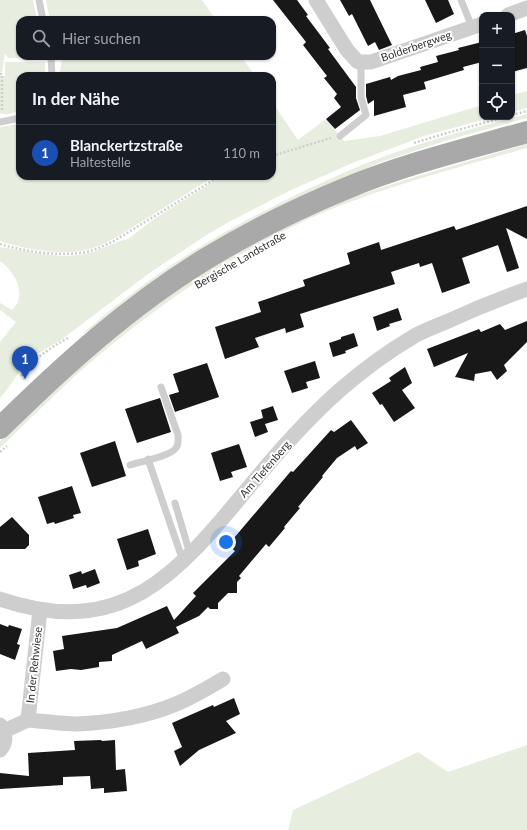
<!DOCTYPE html>
<html lang="de">
<head>
<meta charset="utf-8">
<style>
  :root { --surface:#171b24; --page:#20242c; --text:#f1f3f6; --muted:#9ea1a6; --line:#363941; --accent:#e23947 }
  body { margin:0; font-family:Lato,sans-serif; background:var(--page); color:var(--text) }
  .controls { position:absolute; right:12px; top:12px; display:grid; overflow:hidden; border-radius:8px; box-shadow:0 1px 3px #0004 }
  .controls button { width:36px; height:36px; display:grid; place-items:center; padding:0; border:0; border-bottom:1px solid var(--line); background:var(--surface); color:var(--text); font:20px sans-serif }
  .you { position:absolute; left:226px; top:542px; width:14px; height:14px; margin:-10px; border:3px solid #fff; border-radius:50%; background:#1a73e8; box-shadow:0 0 0 6px #1a73e833 }
  .badge { display:grid; place-items:center; width:26px; height:26px; border-radius:50%; background:var(--accent); color:#fff; font-size:13px; font-weight:700 }
  .pin { position:absolute; translate:-50% -33px; filter:drop-shadow(0 1px 2px #0008) }
  .pin::after { content:''; position:absolute; top:21px; width:14px; height:12px; background:inherit; clip-path:polygon(0 0,100% 0,50% 100%) }
  .list { margin:0; padding:0; list-style:none }
  h2 { display:flex; justify-content:space-between; align-items:center; height:52px; margin:0; padding:0 16px; font-size:17px }
  h2 small { font-size:13px; font-weight:400; color:var(--muted) }
  .list li { display:grid; grid-template-columns:26px 1fr auto; gap:12px; align-items:center; box-sizing:border-box; height:56px; padding:0 16px; border-top:1px solid var(--line) }
  .list b { display:block; font-size:15px; white-space:nowrap }
  .list p { margin:0; font-size:13px; white-space:nowrap; color:var(--muted) }
  .list em { font-size:13px; font-style:normal; color:var(--muted) }
  .icon { flex:none; width:22px; height:22px; fill:none; stroke:currentColor; stroke-width:2; stroke-linecap:round; stroke-linejoin:round }
  .map { position:relative; flex:none; width:527px; height:830px; overflow:hidden }
  .search { position:absolute; background:var(--surface); box-shadow:0 1px 3px #0004; left:16px; top:16px; width:260px; height:44px; display:flex; align-items:center; gap:10px; box-sizing:border-box; padding:0 14px; border-radius:12px; color:var(--muted); font-size:15px }
  .panel { position:absolute; background:var(--surface); box-shadow:0 1px 3px #0004; left:16px; top:72px; width:260px; height:108px; border-radius:12px }
  .map>svg:first-child { display:block }
  .green { fill:#e7eee0 }
  .building { fill:#181818 }
  .lines { fill:none; stroke-linecap:round; stroke-linejoin:round }
  .path { stroke:#cecece; stroke-width:2.5; stroke-dasharray:2 2; stroke-linecap:butt }
  .lane { stroke:#cecece; stroke-width:7 }
  .street { stroke:#cecece; stroke-width:15 }
  .primary { stroke:#a9a9a9; stroke-width:22 }
  .labels { text-anchor:middle; stroke-width:4; stroke-linejoin:round; paint-order:stroke }
  .street-label { font-size:11px; fill:#313131; stroke:#fff }
</style>
</head>
<body>
<div class="map">
<svg width="527" height="830" viewBox="0 0 527 830">
  <rect width="100%" height="100%" fill="#fff"/>
  <g class="green">
    <path d="M0,0H33L37,20H20V56H44L45,58H8L5,53L2,72H0Z"/>
    <path d="M46,0H202L216,20H50Z"/>
    <path d="M57,56H241L255,76H59L62,60L58,58Z"/>
    <path d="M5,62H45V76H20V111L8,114H1L0,113V76H5Z"/>
    <path d="M527,91V108L512,112V95Z"/>
    <path d="M272,102L298,140L326,119L344,141L380,136L482,105V117H493L424,136L350,164L287,192L227,223L208,234L148,274L61,340L35,355L22,367L12,383L0,398V342L16,322L0,310V303L12,310C28,296 15,271 0,261V247L44,254L64,256L79,255L93,252L120,241L128,239L154,219L222,176H272Z"/>
    <path d="M527,114V118L448,140L381,162L321,188L81,335C117,304 154,275 195,250C230,228 267,209 304,191C336,176 369,161 402,150C443,136 485,125 527,114Z"/>
    <path d="M20,124V176H215C191,191 168,205 144,220C124,232 105,247 81,251C58,255 28,249 5,243L0,241V127Z"/>
    <path d="M527,144V148C451,170 370,190 298,224C217,263 143,316 76,375C50,399 25,424 0,448V441L31,410L93,353L166,296L206,270L307,215L359,195L414,177Z"/>
    <path d="M527,745V830H288L293,810L418,752L448,772Z"/>
  </g>
  <g class="building">
    <path d="M273,0H297L308,15L306,16L330,48L328,49L356,87V98L360,110L335,129L326,119L341,107L334,98L337,94L324,78L327,76L303,45L306,42Z"/>
    <path d="M340,0H370L392,45L379,50L375,42L368,46L352,14L349,16Z"/>
    <path d="M425,0H448L454,14L436,23Z"/>
    <path d="M525,30L527,36V68L512,72V34Z"/>
    <path d="M482,42V62L463,67L464,70L424,82L426,89L403,95L406,107L374,116V100L368,104L366,96V84L390,77L391,80L398,76L421,70L420,67L438,62L436,56L459,50L458,48Z"/>
    <path d="M527,206V239L506,228L519,268L507,272L498,245L462,258L470,283L442,293L432,263L420,267L419,263L391,272L395,284L300,314L304,327L286,333L285,328L255,338L259,347L225,359L215,327L261,312L258,302L305,286L303,280L350,264L347,253L379,242L381,250L454,226L456,230Z"/>
    <path d="M398,308L402,320L389,324L390,326L377,331L373,317Z"/>
    <path d="M527,321V342L504,365L507,371L497,380L491,371L475,374L474,381L455,377L468,353L434,367L427,349L479,329L481,332L500,324L505,330Z"/>
    <path d="M354,333L358,346L345,351L346,353L333,357L329,343L341,339V337Z"/>
    <path d="M315,361L320,378L306,382L308,388L292,393L284,371Z"/>
    <path d="M207,363L219,397L175,412L169,395L179,392L173,374Z"/>
    <path d="M405,367L412,383L402,390L415,408L394,422L382,404L380,405L372,393L391,381L389,378Z"/>
    <path d="M160,398L171,432L137,443L125,409Z"/>
    <path d="M273,406L278,420L265,424L268,432L255,437L250,422L263,418L261,410Z"/>
    <path d="M351,420L368,443L357,450L355,446L337,458L322,476L323,477L298,507L300,508L284,527L285,528L269,547L266,544L239,576L241,578L237,582V593H228L218,603V609H210L208,607L199,616L176,627L179,633L146,649L142,641L112,655V661L99,662V667L81,670L71,669L56,671L53,651L64,649L62,636L117,628L167,606L174,620L196,596L193,593L235,551L228,545L291,471L293,472L331,430L334,432Z"/>
    <path d="M115,441L126,476L92,487L80,453Z"/>
    <path d="M239,444L247,467L231,472L233,477L220,481L211,453Z"/>
    <path d="M72,486L81,513L73,515L74,518L55,524L54,522L47,524L38,497Z"/>
    <path d="M12,517L29,535V545L25,549H0V527Z"/>
    <path d="M148,529L156,554L138,561L139,566L127,570L117,539Z"/>
    <path d="M95,569L100,583L87,588L86,585L73,589L69,575L81,571L82,574Z"/>
    <path d="M0,624L8,627L9,625L22,629L17,644L20,645L15,660L0,654Z"/>
    <path d="M234,698L240,714L226,721L236,733L199,750L180,766L174,751L182,747L172,723L213,705L214,707Z"/>
    <path d="M101,740L102,741L115,740L116,770L125,769L127,791L104,793V788L91,789L90,776L63,777V785L0,789V773L29,776L28,753L75,750L74,741Z"/>
  </g>
  <g class="lines">
    <g class="path">
      <path d="M0,74H2V112"/>
      <path d="M512,115L527,111"/>
      <path d="M414,143L440,135L505,117"/>
      <path d="M272,156L331,138"/>
      <path d="M0,244C23,251 56,256 79,253C92,252 103,246 114,241L220,176"/>
      <path d="M25,379L21,374C35,358 50,348 68,338"/>
      <path d="M0,452L7,446"/>
    </g>
    <g class="lane">
      <path d="M39,0L43,20"/>
      <path d="M461,0L472,27"/>
      <path d="M51,56L52,76"/>
      <path d="M0,122L20,118"/>
      <path d="M340,136L366,115L361,97V63"/>
      <path d="M148,459L183,561"/>
      <path d="M130,465C140,462 171,456 176,448C179,444 178,439 178,435L161,387"/>
      <path d="M175,503L190,554"/>
    </g>
    <g class="street">
      <path d="M316,0L347,50L358,62H371L482,24"/>
      <path d="M508,15L527,8"/>
      <path d="M0,599C123,641 178,573 249,487C277,453 307,419 340,390C364,369 389,351 416,335C426,330 436,326 446,322C472,310 499,299 527,289"/>
      <path d="M40,610L28,720C44,721 61,724 77,724C109,723 148,716 176,704C193,697 208,688 223,679"/>
      <path d="M0,725C6,734 7,742 0,750"/>
      <path d="M4,731L28,720"/>
    </g>
    <path class="primary" d="M0,428C63,366 129,306 204,260C250,232 298,208 347,188C405,164 467,149 527,132"/>
  </g>
  <g class="labels">
    <g class="street-label">
      <text transform="translate(416 46) rotate(-19)" y="4">Bolderbergweg</text>
      <text transform="translate(240 260) rotate(-30)" y="4">Bergische Landstraße</text>
      <text transform="translate(265 469) rotate(-49)" y="4">Am Tiefenberg</text>
      <text transform="translate(34 665) rotate(-84)" y="4">In der Rehwiese</text>
    </g>
  </g>
</svg>
<div class="controls">
<button>+</button>
<button>−</button>
<button><svg class="icon" aria-label="locate" viewBox="0 0 24 24"><circle cx="12" cy="12" r="6"/><path d="M12 2v4M12 18v4M2 12h4M18 12h4"/></svg></button>
</div>
<div class="you"></div>
<div class="pin badge" style="left:25px;top:379px;background:#1a4fb4">1</div>
<div class="search"><svg class="icon" aria-label="search" viewBox="0 0 24 24"><circle cx="10" cy="10" r="6"/><path d="M15 15l6 6"/></svg>Hier suchen</div>
<section class="panel">
<h2>In der Nähe<small></small></h2>
<ul class="list">
<li><span class="badge" style="background:#1a4fb4">1</span><div><b>Blanckertzstraße</b><p>Haltestelle</p></div><em>110 m</em></li>
</ul>
</section>
</div>
</body>
</html>
